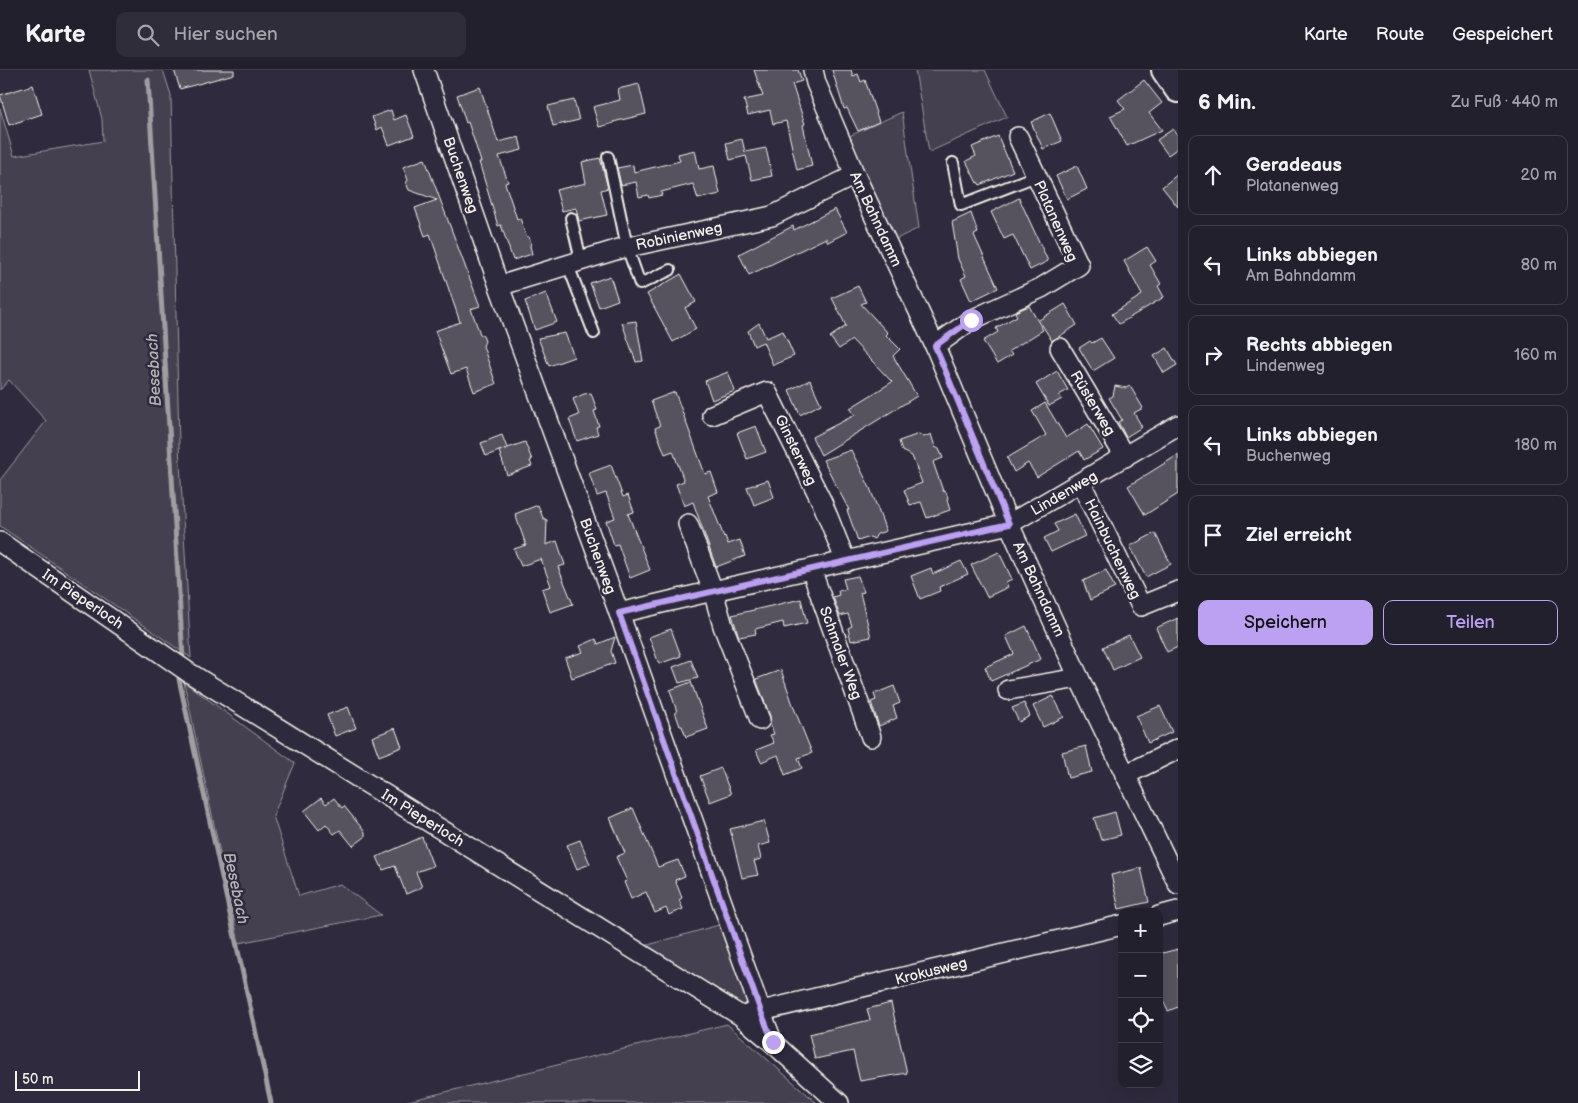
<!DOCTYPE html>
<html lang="de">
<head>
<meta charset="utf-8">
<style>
  :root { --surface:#23202e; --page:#2f2d3a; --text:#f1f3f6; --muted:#a3a3aa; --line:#403e4a; --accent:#bca0f2 }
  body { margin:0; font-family:"Balsamiq Sans",sans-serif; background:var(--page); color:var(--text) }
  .controls { position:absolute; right:15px; bottom:15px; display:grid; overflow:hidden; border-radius:10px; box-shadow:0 5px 20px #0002 }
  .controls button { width:45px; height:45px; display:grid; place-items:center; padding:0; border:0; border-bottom:1px solid var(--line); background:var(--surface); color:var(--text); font:25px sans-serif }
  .scale { position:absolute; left:15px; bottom:12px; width:125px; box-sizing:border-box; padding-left:5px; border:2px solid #f4f1e8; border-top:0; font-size:14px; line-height:18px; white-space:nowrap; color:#f4f1e8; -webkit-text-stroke:4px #2f2a3d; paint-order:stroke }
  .stop { position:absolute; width:15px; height:15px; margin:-11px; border:4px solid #bca0f2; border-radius:50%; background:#fff }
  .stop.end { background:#bca0f2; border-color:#fff; box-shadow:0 1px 5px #0008 }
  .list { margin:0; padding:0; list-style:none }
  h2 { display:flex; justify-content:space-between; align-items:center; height:65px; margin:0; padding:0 20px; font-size:21px }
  h2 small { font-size:16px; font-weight:400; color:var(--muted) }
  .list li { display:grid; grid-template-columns:32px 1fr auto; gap:15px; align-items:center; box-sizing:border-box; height:80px; margin:0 10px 10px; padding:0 10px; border:1px solid var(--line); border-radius:10px }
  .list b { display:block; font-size:19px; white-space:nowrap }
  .list p { margin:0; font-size:16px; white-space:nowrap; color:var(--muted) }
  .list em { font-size:16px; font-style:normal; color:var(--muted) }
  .actions { display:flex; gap:10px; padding:15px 20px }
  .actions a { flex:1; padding:11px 0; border:1px solid var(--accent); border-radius:10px; text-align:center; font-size:18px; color:var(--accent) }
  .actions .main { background:var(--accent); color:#111 }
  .icon { flex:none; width:28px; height:28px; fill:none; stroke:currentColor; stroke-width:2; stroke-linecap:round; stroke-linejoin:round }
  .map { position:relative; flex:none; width:1178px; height:1033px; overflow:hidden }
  header { display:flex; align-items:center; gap:30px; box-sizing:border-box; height:70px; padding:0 25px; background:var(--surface); border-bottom:1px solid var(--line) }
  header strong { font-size:24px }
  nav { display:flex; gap:28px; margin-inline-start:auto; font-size:18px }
  .search { width:350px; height:45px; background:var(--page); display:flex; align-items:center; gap:12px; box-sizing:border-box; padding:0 18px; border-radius:10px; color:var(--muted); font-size:19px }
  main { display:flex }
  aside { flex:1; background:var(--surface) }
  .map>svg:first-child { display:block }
  .green { fill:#454050; stroke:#9c989c }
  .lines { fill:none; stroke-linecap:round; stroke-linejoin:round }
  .stream { stroke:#a19ea0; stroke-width:5 }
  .building { fill:#56525f; stroke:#f4f1e8 }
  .lane-casing { stroke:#f4f1e8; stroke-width:14 }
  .street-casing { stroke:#f4f1e8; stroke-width:22 }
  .secondary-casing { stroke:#f4f1e8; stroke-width:30 }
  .lane { stroke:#2f2a3d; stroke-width:10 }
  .street { stroke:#2f2a3d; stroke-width:19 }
  .secondary { stroke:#2f2a3d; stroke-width:26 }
  .route { stroke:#bca0f2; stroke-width:6 }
  .labels { text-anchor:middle; stroke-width:5; stroke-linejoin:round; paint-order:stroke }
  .street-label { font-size:15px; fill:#f4f1e8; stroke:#2f2a3d }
  .water-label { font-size:16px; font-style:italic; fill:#b6b2b2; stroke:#2f2a3d }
</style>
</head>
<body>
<header>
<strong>Karte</strong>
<div class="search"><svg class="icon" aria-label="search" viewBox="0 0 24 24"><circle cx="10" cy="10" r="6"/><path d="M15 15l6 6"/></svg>Hier suchen</div>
<nav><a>Karte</a><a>Route</a><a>Gespeichert</a></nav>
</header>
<main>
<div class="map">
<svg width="1178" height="1033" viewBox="0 0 1178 1033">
  <rect width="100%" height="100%" fill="#2f2a3d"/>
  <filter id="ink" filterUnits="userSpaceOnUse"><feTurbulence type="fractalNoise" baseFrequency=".02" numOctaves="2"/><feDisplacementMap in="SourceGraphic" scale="10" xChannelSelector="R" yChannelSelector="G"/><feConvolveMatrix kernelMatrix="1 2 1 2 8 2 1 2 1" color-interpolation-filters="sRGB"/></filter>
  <g filter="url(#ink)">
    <g class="green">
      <path d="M89,0H163L171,25L179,375L191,588L0,456V410L46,351L9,310L0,320V38L14,86L103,71L102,49Z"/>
      <path d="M915,0H985L1007,47L929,82Z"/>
      <path d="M902,42L919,158L894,170L847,67Z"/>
      <path d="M184,612L295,693L273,746L299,826L340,814L381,845L239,873Z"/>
      <path d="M722,854L748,931L742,937L641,877Z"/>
      <path d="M727,954L817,1033H400Z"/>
    </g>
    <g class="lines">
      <g class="stream">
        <path d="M148,10L183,589"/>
        <path d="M179,609L271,1033"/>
      </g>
    </g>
    <g class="building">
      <path d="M174,0H234V4L180,19Z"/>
      <path d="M754,0H798L802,11L792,14L805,54L803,55L812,96L797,100L786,51L773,54L770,40L748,45L744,30L763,26Z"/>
      <path d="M832,0H851L853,6L858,4L861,12L865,10L879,52L858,61L847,38L844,39Z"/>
      <path d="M1144,10L1162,33L1149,43L1162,60L1127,76L1110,46L1125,39L1118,30Z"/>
      <path d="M639,14L646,44L613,52L614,53L599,57L593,37L620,30L618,19Z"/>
      <path d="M33,15L42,44L9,55L0,25Z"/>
      <path d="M480,17L498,72L519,67L522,80L499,86L508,112L505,113L517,149L520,148L526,166L529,167L531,173L530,176L532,184L513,190L501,155L498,156L479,92H481L468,52L466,53L457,25Z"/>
      <path d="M574,30L579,50L553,56L548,36Z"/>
      <path d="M391,40L394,50L406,45L414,66L389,75L382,57L377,60L372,47Z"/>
      <path d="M1050,43L1062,71L1043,79L1031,52Z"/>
      <path d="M1173,59L1178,66V78L1168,85L1157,70Z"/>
      <path d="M998,66L1013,101L980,115L978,112L977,113L966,91L976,86L972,77Z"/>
      <path d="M742,69L745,82L766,78L772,106L752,110L746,86L730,90L726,73Z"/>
      <path d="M695,80L699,99L714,96L720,124L698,129L693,114L661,122L662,125L649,128L648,125L639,127L636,112L621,115L617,98L633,95L634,102L680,91L678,84Z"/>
      <path d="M600,88L608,118L601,120L607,145L579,151L576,138L562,141L556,120L586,113L582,92Z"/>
      <path d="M425,89L480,236L471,239L480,264L483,266L485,271L483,276L496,314L474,322L466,299L451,304L435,261L460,252L430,164L425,166L415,138L437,130L409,120L406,113L408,110L403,97Z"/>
      <path d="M1077,96L1087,119L1067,129L1056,106Z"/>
      <path d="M1178,104V137L1162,117Z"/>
      <path d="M1019,128L1048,191L1030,200L1013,165L1004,169L991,142Z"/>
      <path d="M835,139L847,162L828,172L826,168L749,205L739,184L793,156L794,160Z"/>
      <path d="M971,143L978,163L974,165L998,218L971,231L961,209L966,206L958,189L952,152Z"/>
      <path d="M1147,177L1156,191L1150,195L1161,214L1158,216L1164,227L1119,254L1112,244L1142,225L1124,191Z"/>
      <path d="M681,204L696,232L685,238L696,259L673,272L647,224Z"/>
      <path d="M610,206L618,230L599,237L590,213Z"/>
      <path d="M858,216L866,232L861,234L888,263L886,265L900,279L893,286L917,326L821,385L812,367L855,345L850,338L892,312L852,270L839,279L830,267L846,256L832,228Z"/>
      <path d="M546,223L557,252L535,260L525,231Z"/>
      <path d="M1065,234L1077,255L1052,271L1039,250Z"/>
      <path d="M1029,236L1043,260L1009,281L1012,285L997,294L983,271L998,262L996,258L1017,246L1015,242Z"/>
      <path d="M636,251L643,291L636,292L622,253Z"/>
      <path d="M759,253L766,268L783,261L794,286L773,295L763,272L754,276L748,261Z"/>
      <path d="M565,263L574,287L549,296L538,268Z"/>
      <path d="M1101,268L1114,288L1093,301L1079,278L1090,271L1092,273Z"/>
      <path d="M1167,278L1177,295L1164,303L1154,286Z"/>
      <path d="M1057,301L1068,320L1059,325L1062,329L1049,336L1036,314Z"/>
      <path d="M728,302L735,321L712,330L705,311Z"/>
      <path d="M810,310L821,334L800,345L789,320Z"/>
      <path d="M1115,316L1126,318L1130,316L1143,338L1134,343L1142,357L1126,367L1118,352L1122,350L1109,328L1113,326Z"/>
      <path d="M675,322L705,404L711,402L718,422L708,426L724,467L725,466L728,474L740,470L745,486L716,497L693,432L684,436L676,414L684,411L673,381L665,384L655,358L660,356L651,331Z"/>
      <path d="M591,323L597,340L594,341L599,356L596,357L598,364L577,371L569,349L579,345L573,329L584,324Z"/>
      <path d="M1045,333L1066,368L1088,354L1103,379L1084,390L1079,381L1037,407L1028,393L1014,402L1007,388L1046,365L1032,341Z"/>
      <path d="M756,356L766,382L747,389L737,363Z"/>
      <path d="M919,364L924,367L931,364L935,377L939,379L943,388L933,392L943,421L946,422L948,428L947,430L950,440L927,448L921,432L910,435L904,420L922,413L912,386L902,381L899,371Z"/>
      <path d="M502,365L507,378L486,386L481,373Z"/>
      <path d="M525,372L532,390L530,391L532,396L507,405L499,381Z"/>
      <path d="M851,380L870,418L886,461L877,464L874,469L870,467L858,471L847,440H849L823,390Z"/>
      <path d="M1178,385V424L1145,445L1128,416Z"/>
      <path d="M611,395L623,427L628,425L634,442L628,444L650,500L630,508L618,474L614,475L606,451L615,448L606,423L597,426L589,403Z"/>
      <path d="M768,410L774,427L754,435L747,417Z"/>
      <path d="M538,435L543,448L547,450L546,475L557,471L565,495L558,497L573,534L550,542L542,519L551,516L541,489L521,496L514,479L526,475L515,444Z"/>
      <path d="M1075,444L1085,466L1051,482L1044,468L1058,461L1054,454Z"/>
      <path d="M1155,463L1171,494L1146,507L1130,476Z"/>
      <path d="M999,482L1012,509L1006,512L1008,517L987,527L971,495Z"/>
      <path d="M961,491L968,504L939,517L940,521L920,529L911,506L931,498L933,504Z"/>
      <path d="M1106,500L1115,518L1090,530L1083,511Z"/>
      <path d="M858,506L864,522L860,523L871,567L851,571L848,558L852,556L848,544L840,546L833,527L839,525L838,521L846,519L843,509Z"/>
      <path d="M801,529L807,553L784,558L783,552L755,559L756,564L739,567L732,545Z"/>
      <path d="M1178,548V577L1167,582L1156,558Z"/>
      <path d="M1026,556L1041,589L991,611L985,597L1014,584L1006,566Z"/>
      <path d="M671,559L681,586L659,594L649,567Z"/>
      <path d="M1129,565L1140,587L1113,600L1103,577Z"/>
      <path d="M615,567L611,581L615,593L572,608L565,588L583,582L580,576L596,569L598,574Z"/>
      <path d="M691,590L698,608L679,613L673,597Z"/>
      <path d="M781,600L794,638L812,683L798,688L802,698L785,705L778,685L761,692L756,680L774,673L770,665L774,664L770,654V646L756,609Z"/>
      <path d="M691,612L708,659L686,667L682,656H680L675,642H677L670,620Z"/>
      <path d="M894,616L900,633L893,636L897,648L879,656L871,632L876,630L874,624Z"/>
      <path d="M1053,626L1064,647L1043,657L1033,636Z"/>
      <path d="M1024,633L1030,646L1019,652L1012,638Z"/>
      <path d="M1160,636L1172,662L1148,673L1136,646Z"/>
      <path d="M348,637L356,658L335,666L327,645Z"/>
      <path d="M395,658L402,677L379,686L372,667Z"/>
      <path d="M1086,676L1092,702L1068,708L1062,682Z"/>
      <path d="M721,698L731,724L710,732L700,706Z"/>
      <path d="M321,728L326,734L334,728L342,738L344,736L365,762V767L353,776L340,760L334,764L326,754L319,760L304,741Z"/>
      <path d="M633,738L658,797L678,790L685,806L675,810L682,828L679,830L683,839L669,845L666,838L655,843L646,822L631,829L624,812L627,811L616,787L625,783L610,748Z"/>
      <path d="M1115,742L1121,765L1101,770L1094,748Z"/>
      <path d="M764,751L770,773L758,776L761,789L754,791L758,805L742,808L730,759Z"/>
      <path d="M422,767L433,796L416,802L422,817L406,824L395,796L383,800L377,787Z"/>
      <path d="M580,770L590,794L577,799L567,775Z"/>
      <path d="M1141,798L1149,832L1119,839L1111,805Z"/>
      <path d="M1178,879V937L1168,941L1159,922V884Z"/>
      <path d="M891,933L907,1003L860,1011L853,981L815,989L809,964L870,950L867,939Z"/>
    </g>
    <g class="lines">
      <g class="lane-casing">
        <g id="lane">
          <path d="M608,87L627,177L640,214L670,200"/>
          <path d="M953,93L961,135L1036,106"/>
          <path d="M571,148L581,190"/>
          <path d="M568,195L594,263"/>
        </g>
      </g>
      <g class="street-casing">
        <g id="street">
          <path d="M424,0L499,216L619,543L761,942L773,973"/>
          <path d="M813,0L816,13L855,105L935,276L1009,454L1079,608L1178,814"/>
          <path d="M499,216L619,179L772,146L855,105"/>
          <path d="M935,276L971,250L1041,218L1079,195L1018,67"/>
          <path d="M1060,278L1125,387"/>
          <path d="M712,345L767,322L822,432L846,492"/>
          <path d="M1081,413L1141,536L1178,521"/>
          <path d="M688,454L713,521L723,556L760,650"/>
          <path d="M0,472L188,602L741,946L773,973L839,1033"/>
          <path d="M811,499L871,667"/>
          <path d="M619,543L713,521L1009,454L1178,355"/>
          <path d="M1008,620L1079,608"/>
          <path d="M1125,705L1178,679"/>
          <path d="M1159,846L1178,841"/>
          <path d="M749,944L1122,855"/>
        </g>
      </g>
      <g class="secondary-casing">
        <path id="secondary" d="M1165,0L1178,19"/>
      </g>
      <use href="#lane" class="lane"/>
      <use href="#street" class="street"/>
      <use href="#secondary" class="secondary"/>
    </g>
  </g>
  <g class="lines" filter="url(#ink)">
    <path class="route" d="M773,972L761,942L619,543L1009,454L935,276L971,250"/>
  </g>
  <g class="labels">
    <g class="street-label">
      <text transform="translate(461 105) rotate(71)" y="5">Buchenweg</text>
      <text transform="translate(876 149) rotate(65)" y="5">Am Bahndamm</text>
      <text transform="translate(1056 151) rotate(66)" y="5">Platanenweg</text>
      <text transform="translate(679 166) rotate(-12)" y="5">Robinienweg</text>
      <text transform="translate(1093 333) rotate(59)" y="5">Rüsterweg</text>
      <text transform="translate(796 380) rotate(64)" y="5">Ginsterweg</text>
      <text transform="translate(1064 423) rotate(-30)" y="5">Lindenweg</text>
      <text transform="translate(1113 479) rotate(64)" y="5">Hainbuchenweg</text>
      <text transform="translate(598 486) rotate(70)" y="5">Buchenweg</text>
      <text transform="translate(1039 519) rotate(65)" y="5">Am Bahndamm</text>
      <text transform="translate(83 529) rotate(34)" y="5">Im Pieperloch</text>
      <text transform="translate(841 583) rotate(70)" y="5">Schmaler Weg</text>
      <text transform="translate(423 748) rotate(32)" y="5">Im Pieperloch</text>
      <text transform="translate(931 901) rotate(-14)" y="5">Krokusweg</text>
    </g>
    <g class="water-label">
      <text transform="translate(153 300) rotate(-93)" y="6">Besebach</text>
      <text transform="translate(237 818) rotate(78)" y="6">Besebach</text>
    </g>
  </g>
</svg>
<div class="controls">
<button>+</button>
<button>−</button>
<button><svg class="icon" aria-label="locate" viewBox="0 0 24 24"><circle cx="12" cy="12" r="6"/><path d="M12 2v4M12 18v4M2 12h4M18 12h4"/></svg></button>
<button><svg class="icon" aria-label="layers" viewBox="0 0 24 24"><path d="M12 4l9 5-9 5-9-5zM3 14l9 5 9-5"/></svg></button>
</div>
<div class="scale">50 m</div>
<div class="stop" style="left:971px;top:250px"></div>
<div class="stop end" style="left:773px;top:972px"></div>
</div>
<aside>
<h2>6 Min.<small>Zu Fuß · 440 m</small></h2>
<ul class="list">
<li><svg class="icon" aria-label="ahead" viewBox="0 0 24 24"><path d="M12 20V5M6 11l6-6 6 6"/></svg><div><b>Geradeaus</b><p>Platanenweg</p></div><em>20 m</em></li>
<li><svg class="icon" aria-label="left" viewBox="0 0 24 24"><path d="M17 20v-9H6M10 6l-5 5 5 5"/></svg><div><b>Links abbiegen</b><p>Am Bahndamm</p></div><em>80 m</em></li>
<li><svg class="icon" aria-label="right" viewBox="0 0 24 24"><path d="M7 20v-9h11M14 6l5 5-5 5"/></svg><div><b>Rechts abbiegen</b><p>Lindenweg</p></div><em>160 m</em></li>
<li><svg class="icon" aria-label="left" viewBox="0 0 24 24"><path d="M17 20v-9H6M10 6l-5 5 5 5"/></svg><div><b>Links abbiegen</b><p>Buchenweg</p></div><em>180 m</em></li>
<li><svg class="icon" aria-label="arrive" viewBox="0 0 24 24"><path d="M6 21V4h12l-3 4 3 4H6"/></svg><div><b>Ziel erreicht</b></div></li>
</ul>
<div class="actions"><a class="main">Speichern</a><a>Teilen</a></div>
</aside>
</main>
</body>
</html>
